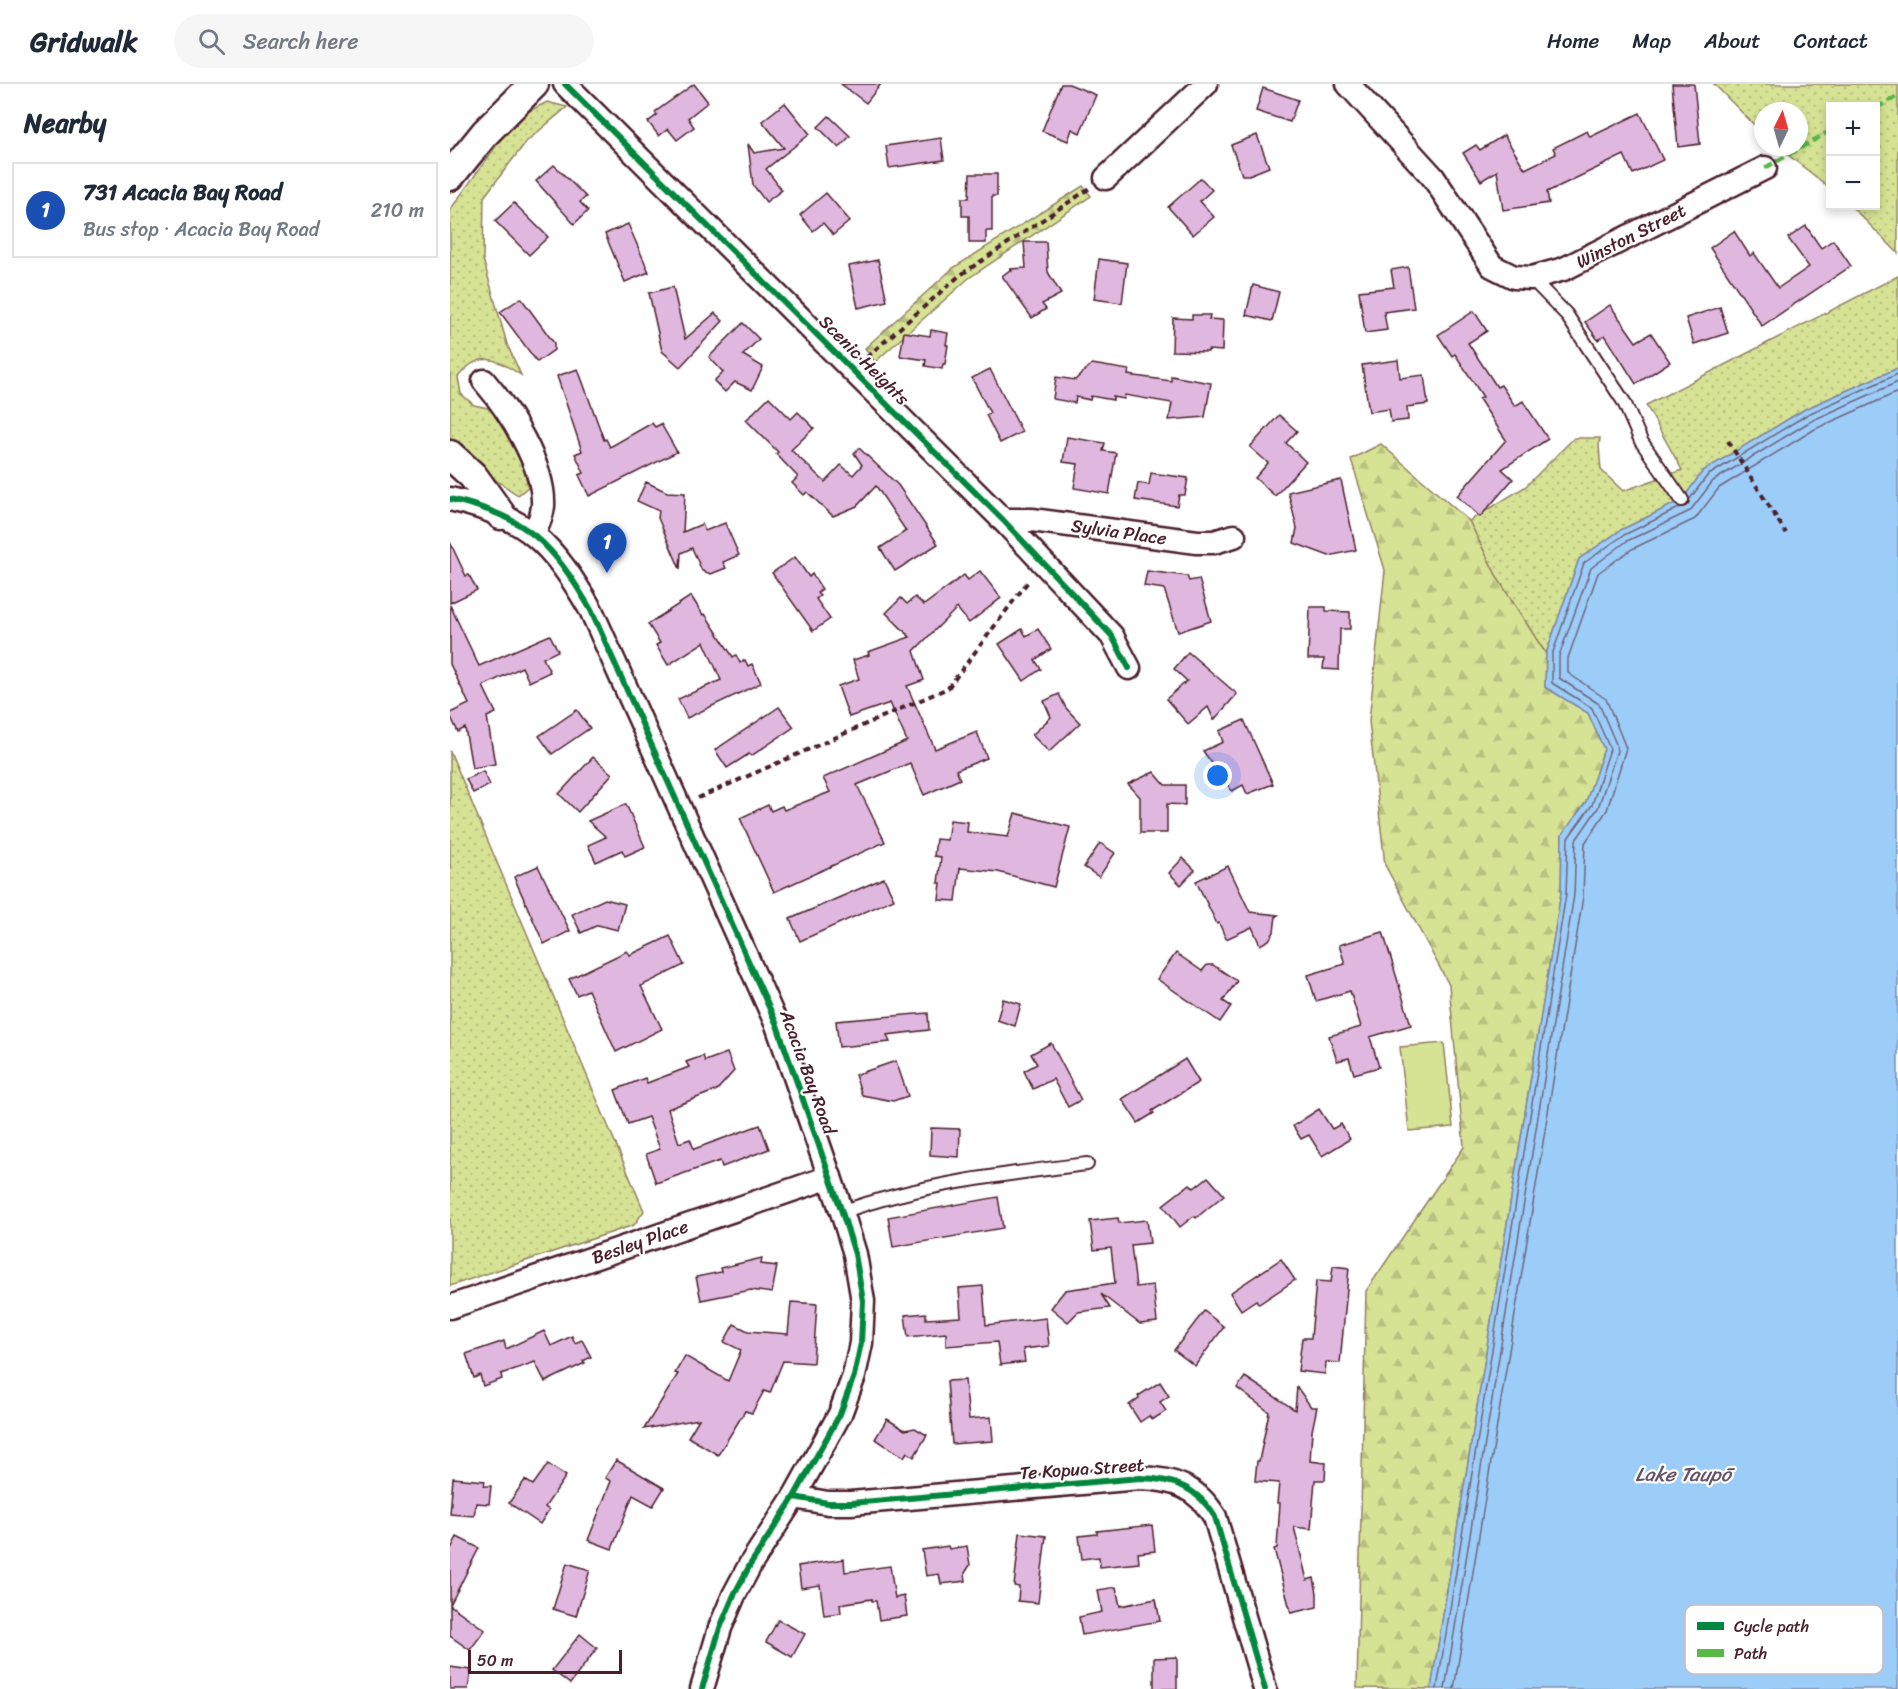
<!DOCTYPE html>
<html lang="en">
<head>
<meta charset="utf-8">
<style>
  :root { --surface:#fff; --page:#f6f6f7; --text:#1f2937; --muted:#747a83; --line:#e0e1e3; --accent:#d93025 }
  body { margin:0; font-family:Sriracha,sans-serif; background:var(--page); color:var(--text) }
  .controls { position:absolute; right:18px; top:18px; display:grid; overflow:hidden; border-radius:0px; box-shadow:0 3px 9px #0003 }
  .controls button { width:54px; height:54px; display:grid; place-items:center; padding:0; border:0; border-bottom:2px solid var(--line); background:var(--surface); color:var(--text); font:30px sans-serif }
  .compass { position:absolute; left:1304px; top:18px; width:54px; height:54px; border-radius:50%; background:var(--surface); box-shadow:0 3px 9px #0003; rotate:5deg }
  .scale { position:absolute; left:18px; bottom:15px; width:154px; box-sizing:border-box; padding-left:6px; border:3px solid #4a1f2b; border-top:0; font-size:16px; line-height:21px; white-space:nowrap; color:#4a1f2b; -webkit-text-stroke:4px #fff; paint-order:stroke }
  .you { position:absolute; left:768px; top:692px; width:21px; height:21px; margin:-15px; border:4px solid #fff; border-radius:50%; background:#1a73e8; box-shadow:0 0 0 9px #1a73e833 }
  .badge { display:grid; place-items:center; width:39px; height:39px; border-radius:50%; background:var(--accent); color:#fff; font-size:20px; font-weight:700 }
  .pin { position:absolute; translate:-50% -50px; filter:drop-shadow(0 2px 3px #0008) }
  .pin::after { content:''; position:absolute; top:32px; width:21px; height:18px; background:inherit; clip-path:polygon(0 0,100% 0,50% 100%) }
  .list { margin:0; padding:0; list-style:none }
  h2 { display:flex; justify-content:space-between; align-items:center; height:78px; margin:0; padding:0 24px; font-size:26px }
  h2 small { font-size:20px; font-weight:400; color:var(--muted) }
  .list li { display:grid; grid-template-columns:39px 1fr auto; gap:18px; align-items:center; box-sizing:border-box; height:96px; margin:0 12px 12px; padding:0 12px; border:2px solid var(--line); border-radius:0px }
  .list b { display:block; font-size:22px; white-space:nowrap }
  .list p { margin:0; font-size:20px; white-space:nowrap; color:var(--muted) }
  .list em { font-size:20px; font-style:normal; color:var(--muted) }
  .icon { flex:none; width:33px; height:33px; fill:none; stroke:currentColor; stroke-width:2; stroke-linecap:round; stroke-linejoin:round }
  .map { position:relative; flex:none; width:1448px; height:1605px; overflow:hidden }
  header { display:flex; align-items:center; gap:36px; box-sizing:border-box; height:84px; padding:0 30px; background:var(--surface); border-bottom:2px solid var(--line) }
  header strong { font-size:28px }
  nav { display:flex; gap:33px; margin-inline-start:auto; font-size:21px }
  .search { width:420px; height:54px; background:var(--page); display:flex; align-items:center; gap:15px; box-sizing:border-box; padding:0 21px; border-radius:33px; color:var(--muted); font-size:22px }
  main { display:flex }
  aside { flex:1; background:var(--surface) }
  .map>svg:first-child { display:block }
  .grass { fill:url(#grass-dots); stroke:#908060; stroke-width:1.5 }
  .forest { fill:url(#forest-firs); stroke:#908060; stroke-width:1.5 }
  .garden { fill:#d6e294; stroke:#908060; stroke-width:1.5 }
  .water { fill:#9ccdf8; stroke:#7b87a6; stroke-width:1.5 }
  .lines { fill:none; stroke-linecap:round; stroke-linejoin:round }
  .shore { stroke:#6b657d; stroke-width:1.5 }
  .building { fill:#e0b8df; stroke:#4a1f2b; stroke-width:1.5 }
  .service-casing { stroke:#4a1f2b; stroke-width:16 }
  .minor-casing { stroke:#4a1f2b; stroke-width:27 }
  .tertiary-casing { stroke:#4a1f2b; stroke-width:33 }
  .path { stroke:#4a1f2b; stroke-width:4; stroke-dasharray:6 4.5; stroke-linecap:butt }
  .service { stroke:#fff; stroke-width:12 }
  .minor { stroke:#fff; stroke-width:22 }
  .tertiary { stroke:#fff; stroke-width:28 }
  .quiet { stroke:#58b947; stroke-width:4.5; stroke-dasharray:9 4.5; stroke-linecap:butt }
  .cycleway-casing { stroke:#fff; stroke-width:10 }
  .cycleway { stroke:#00873e; stroke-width:6 }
  .labels { text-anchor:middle; stroke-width:4.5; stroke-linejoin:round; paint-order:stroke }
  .street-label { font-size:18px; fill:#4a1f2b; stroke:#fff }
  .water-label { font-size:20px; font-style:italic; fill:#635368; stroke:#fff }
  .key { fill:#fff; stroke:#c9bcbf; stroke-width:1.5 }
  .key-label { font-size:16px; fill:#4a1f2b }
</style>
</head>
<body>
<header>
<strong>Gridwalk</strong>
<div class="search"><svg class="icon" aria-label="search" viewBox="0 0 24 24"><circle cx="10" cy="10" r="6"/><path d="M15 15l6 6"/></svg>Search here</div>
<nav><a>Home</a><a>Map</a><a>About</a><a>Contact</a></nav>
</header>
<main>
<aside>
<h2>Nearby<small></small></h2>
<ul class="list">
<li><span class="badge" style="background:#1a4fb4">1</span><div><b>731 Acacia Bay Road</b><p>Bus stop · Acacia Bay Road</p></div><em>210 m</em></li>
</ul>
</aside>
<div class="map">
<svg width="1448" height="1605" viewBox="0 0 1448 1605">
  <defs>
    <pattern id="grass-dots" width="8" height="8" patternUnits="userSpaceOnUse" patternTransform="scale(1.5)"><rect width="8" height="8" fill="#d6e294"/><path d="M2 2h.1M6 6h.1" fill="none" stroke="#b9c180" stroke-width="1.8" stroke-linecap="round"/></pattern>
    <pattern id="forest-firs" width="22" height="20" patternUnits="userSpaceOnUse" patternTransform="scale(1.5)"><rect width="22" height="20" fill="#d6e294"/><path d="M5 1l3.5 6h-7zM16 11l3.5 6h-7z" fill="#b9c180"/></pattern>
  </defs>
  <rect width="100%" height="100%" fill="#fff"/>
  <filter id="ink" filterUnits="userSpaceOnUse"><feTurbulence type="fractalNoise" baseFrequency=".0167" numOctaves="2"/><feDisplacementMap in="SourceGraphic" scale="12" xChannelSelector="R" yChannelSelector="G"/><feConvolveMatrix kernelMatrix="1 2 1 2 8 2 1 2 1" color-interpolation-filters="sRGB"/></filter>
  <g filter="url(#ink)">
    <g class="grass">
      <path d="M1264,0H1448V169L1401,122H1426V22H1380V104L1328,63H1349V27H1313V50Z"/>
      <path d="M97,18L117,23L76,58L34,113L33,175L57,260L71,291C46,275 30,265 8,293L11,310L24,321L38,324L50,335L79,386L78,403L68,411L13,374L0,354V126L67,33Z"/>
      <path d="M1448,192V284L1355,325L1253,387L1232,416L1171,446L1129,475L1096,570L1048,495L1019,437L1075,403L1124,354H1150L1149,362L1151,386L1173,407L1232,386L1196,321Z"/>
      <path d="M0,667L194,1127L184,1141L0,1202Z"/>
    </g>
    <g class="forest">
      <path d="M633,102L641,112L519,194L425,278L415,264L503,184Z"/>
      <path d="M931,360L1019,437L1048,495L1096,570L1095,603L1138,629L1154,665L1136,718L1112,752L1111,809L981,1605L907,1604L916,1207L1014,1063L999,901L935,781L919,637L935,486L901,375Z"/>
    </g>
    <path class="garden" d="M994,959L1003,1043L959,1047L950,963Z"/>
    <path class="water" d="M1448,284V1605H981L1111,809L1112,751L1136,718L1154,665L1138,629L1095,603L1096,570L1129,475L1171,446L1232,416L1253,387L1355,325Z"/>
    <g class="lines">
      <g class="shore">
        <path d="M1239,416L1257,392L1358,330L1448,290"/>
        <path d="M987,1605L1116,810L1118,754L1142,721L1160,665L1142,624L1102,599V571L1134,479L1174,451L1231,423"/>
        <path d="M995,1605L1124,811L1126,756L1148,724L1167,667L1166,660L1149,620L1109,594V572L1141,484L1177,457L1240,427L1263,397L1361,337L1448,298"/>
        <path d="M1004,1605L1133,813L1135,759L1157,726L1176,664L1156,615L1118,589V574L1148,489L1182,465L1245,435L1269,404L1365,345L1448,308"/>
      </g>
    </g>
    <g class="building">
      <path d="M244,0L258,18L238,34L244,43L227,56L218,45L209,52L198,38L207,31L205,28Z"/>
      <path d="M391,0H431L416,19Z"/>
      <path d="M611,0H619L646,11L630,49L622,45L618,57L592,47Z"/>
      <path d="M1222,0H1244L1250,60L1228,63Z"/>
      <path d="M813,4L848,16L840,38L806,27Z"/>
      <path d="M335,19L360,50L316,85L332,106L316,118L303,101L298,60L304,69L334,64L312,37Z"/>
      <path d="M1190,29L1213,76L1183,90L1174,71L1097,108L1099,119L1053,126L1047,87L1031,97L1013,69L1026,61L1030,66L1054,51L1075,85L1106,70L1103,64L1137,47L1140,53Z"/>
      <path d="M379,32L400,52L389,64L368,43Z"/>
      <path d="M807,51L819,83L799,91H792L781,61Z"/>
      <path d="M491,54L494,76L439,84L436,62Z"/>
      <path d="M104,81L136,113L130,118L138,127L124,140L86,97Z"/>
      <path d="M520,90H547V112H542V147H536V159H519V132H512V114H519Z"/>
      <path d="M751,94L762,106L750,117L764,133L743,151L718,123Z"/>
      <path d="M376,109L400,137L383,151L373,139L363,147L350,131Z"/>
      <path d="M64,119L98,153L79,171L45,137Z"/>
      <path d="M178,140L199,188L175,198L155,150Z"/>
      <path d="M1356,142L1371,164L1383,156L1401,182L1312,242L1260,164L1284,147L1300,172L1304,169L1328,204L1359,183L1338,154Z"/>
      <path d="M574,158H596L598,188L611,210L592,220L596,225L582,234L552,192L560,186L562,188L561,185L576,184Z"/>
      <path d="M649,175L677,179L672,219L644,215Z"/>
      <path d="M428,176L437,217L408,224L399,182Z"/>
      <path d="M958,183L964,224L934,228L937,246L915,249L909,207L944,203L941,186Z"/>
      <path d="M803,201L829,208L822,237L796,231Z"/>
      <path d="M223,203L235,255L265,229L273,237L230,283L212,267L199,209Z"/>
      <path d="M71,214L104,259V266L87,278L50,228Z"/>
      <path d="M1160,221L1186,258L1201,249L1220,278L1186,300L1155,251L1148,256L1135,238Z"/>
      <path d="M1270,223L1278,249L1244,260L1236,234Z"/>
      <path d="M1024,227L1037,247L1018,259L1047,303L1051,301L1065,322L1073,317L1098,355L1052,385L1063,395L1030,433L1007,412L1056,356L1029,315L1033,313L1005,270L1002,272L988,251Z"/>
      <path d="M742,231H760L759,235L773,236L772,267L758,266V268L722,267L723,234L742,235Z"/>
      <path d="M293,239L309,255L293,271L313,283L302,306L285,298L275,308L264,297L273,288L259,273Z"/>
      <path d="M481,246L498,249L496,261H498L495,280H493L492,285L475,282L476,276L450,272L454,248L480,252Z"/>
      <path d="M948,276L950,294L974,291L978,320L957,323L958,336L941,338L939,325L919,328L912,281Z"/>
      <path d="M642,280L679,286L678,291L721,297V292L761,299L755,333L719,336L722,319L675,311L674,315L663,313V316L641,312L640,316L626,313L625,319L603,315L606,293L625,296Z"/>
      <path d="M128,285L154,356L156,355L160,363L202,339L205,343L211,340L227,368L139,412L129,391L134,389L125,370L132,367L107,292Z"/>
      <path d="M540,285L572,348L550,359L536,331L540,329L522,294Z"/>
      <path d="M319,313L341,335L348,328L364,344L341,366L375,398L391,381L403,391L412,381L404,369L409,364L448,401L488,460L445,487L430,464L456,447L426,402L407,422L383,432L357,408L354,411L342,399L348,393L326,370L328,368L296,336Z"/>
      <path d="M829,331L847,347L836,359L856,378L825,412L805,394L818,379L800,363Z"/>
      <path d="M617,353L655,359L653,367L666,369L659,410L624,404L628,380L613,378Z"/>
      <path d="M701,389L738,394L735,411H729L727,422L685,416L688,399L699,401Z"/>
      <path d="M891,396L906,466L879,472L844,459L847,444L838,408Z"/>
      <path d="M196,398L217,408L235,409L233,448L252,440L255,447L275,439L289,471L273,478L276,484L261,490L252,487L242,464L231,469L230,485L208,434L209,427L187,417Z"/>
      <path d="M0,458L16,492L19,491L27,506L0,519Z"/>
      <path d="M345,473L359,493L362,490L372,505L367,509L370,512L366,515L380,535L363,547L322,489Z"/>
      <path d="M530,487L551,514L519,539L507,524L464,567L474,596L457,602L485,665L527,648L537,674L506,686L510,695L474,711L460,679L407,701L435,758L324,808L290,734L318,721L321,727L332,722L334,726L380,708L373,694L457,657L440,619L399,633L388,602L409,595L403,576L419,571L418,568L460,553L436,529L451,514L457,520L465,513L474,521L514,491L518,496Z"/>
      <path d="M697,487L737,492L739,497L749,495L761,537L728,548L714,505L694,502Z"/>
      <path d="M241,512L253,531L255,530L283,573L286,571L290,579L295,576L298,582L302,580L311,599L237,634L228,615L271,596L254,558L218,581L206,561L210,559L198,540Z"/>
      <path d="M0,521L29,582L100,551L108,567L93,574L100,588L79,598L72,583L33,602L46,629L37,633L45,680L22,684L15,644L8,648L0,631V629L19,620L0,580Z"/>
      <path d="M860,523H876V527L900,528V545H890L889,586L873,585L874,575H858Z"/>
      <path d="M572,545L576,552L588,545L601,565L585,576L591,585L574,597L549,560Z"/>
      <path d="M738,568L787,610L764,636L758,623L738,640L716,615L737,597L724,585Z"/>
      <path d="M609,610L616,624L630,639L599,668L582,651L601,633L594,617Z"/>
      <path d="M329,623L344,643L301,672L299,670L277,684L265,666Z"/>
      <path d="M127,626L140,644L102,670L89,652Z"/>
      <path d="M794,636L823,700L797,710L793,701L782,707L753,667L773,658L769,647Z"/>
      <path d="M143,673L162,690L128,728L109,710Z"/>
      <path d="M33,687L40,701L23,709L16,695Z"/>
      <path d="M704,688L715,701H735V721L717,720V749H690V713L678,700Z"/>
      <path d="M176,720L195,763L175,772L172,766L146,778L138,761L156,753L138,737Z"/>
      <path d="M565,729L620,743L604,803L548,788L510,784L506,817L489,816L491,799H488L491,773L484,772L486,755L497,756L500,736L518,738L517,748L558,753Z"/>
      <path d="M650,759L665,769L649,793L634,783Z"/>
      <path d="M733,774L745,786L731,801L719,789Z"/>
      <path d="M88,782L120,847L94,860L64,793Z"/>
      <path d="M778,782L800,828L828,831L826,832L824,848L819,856L810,861L802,843L776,855L769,839L767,840L746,797Z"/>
      <path d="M434,794L444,815L350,857L340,835Z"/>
      <path d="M155,815L175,820L168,846L148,841L131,849L122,830Z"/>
      <path d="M933,848L961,941L920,953L929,983L904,990L899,974L887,977L879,952L911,943L900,907L866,917L858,891L895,880L889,861Z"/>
      <path d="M220,852L234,881L191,902L212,945L166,968L138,906L127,911L119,895L177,867L180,871Z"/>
      <path d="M726,869L752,887L757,881H763L787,897L773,917L781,922L770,938L707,895Z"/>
      <path d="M553,915L571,920L565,942L547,936Z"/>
      <path d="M478,929L479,946L437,951L440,958L389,963L386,937Z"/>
      <path d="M601,959L631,1016L618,1023L603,995L583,1005L574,987L587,980L581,970Z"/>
      <path d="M277,969L284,987L267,1006L218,1025L229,1059L240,1055L244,1065L310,1041L319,1065L272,1083L270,1077L206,1099L196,1070L210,1065L198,1033L178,1040L165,1006L195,994L197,999L239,983L236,978L253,972L255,977Z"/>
      <path d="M735,975L749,998L702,1027L704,1029L688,1039L672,1015Z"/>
      <path d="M446,977L458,1012L443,1017L412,1011L405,991Z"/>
      <path d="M869,1025L882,1045L891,1040L900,1055L872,1072L859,1051L851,1055L843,1042Z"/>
      <path d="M481,1044L510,1045L509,1073L480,1071Z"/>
      <path d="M758,1093L774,1111L746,1134L744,1132L730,1143L713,1121L740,1100L744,1104Z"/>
      <path d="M548,1113L553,1144L443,1163L438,1133Z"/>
      <path d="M668,1134L669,1139L697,1136L700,1159L681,1161L686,1203L703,1201L707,1238L690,1240L651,1210L660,1224L628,1228L618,1238L601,1224L615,1206L665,1199L661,1164L644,1166L640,1137Z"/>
      <path d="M312,1174L311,1180L327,1182L322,1209L301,1206L251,1216L246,1193L271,1188L270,1184Z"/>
      <path d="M831,1175L845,1196L809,1220L806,1216L791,1226L780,1209Z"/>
      <path d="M883,1182L899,1184L890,1279L876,1278L875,1290L848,1287L852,1254H861L866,1197L881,1198Z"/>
      <path d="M533,1202L536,1241L596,1234L599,1262L573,1265L575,1278L550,1281L547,1258L496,1262V1249L458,1253L455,1231L476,1229V1235L511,1233L509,1204Z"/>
      <path d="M341,1218L367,1220L363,1279L333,1277L320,1309L314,1307L302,1329L295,1327L268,1371L238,1353L249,1335L194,1345L228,1290L225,1289L235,1272L278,1297L291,1266L274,1258L284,1240L298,1247L338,1250Z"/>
      <path d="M754,1227L774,1243L745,1282L724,1266Z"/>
      <path d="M94,1247L101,1262L122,1252L125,1259L132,1256L141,1273L133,1277L135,1279L95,1298L85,1278L51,1290L52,1295L33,1302L30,1291L24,1294L16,1270L54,1257L56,1265Z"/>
      <path d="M795,1293L845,1326L847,1303L861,1323H867L862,1347L860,1377L876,1379L875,1396H865L861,1445L844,1443L857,1496L864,1494L867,1509V1523L841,1529L824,1465L827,1464L830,1419H827L829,1399L805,1397L807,1377H809L819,1328L787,1304Z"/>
      <path d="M515,1296L519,1335L541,1333L543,1357L502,1360L497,1297Z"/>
      <path d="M710,1298L719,1312L710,1318L716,1327L702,1336L699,1332L690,1338L679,1321L689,1314L688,1312Z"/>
      <path d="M437,1335L455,1346L465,1344L477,1351L464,1373L457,1368L454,1373L425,1355Z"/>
      <path d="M166,1376L214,1404L203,1422L183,1411L162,1465L138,1456L161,1397L155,1394Z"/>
      <path d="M98,1380L116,1392L95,1423L99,1426L90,1440L59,1419L75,1396L83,1401Z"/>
      <path d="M3,1394L35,1397L34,1402H41L39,1420L26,1419L24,1432L0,1430Z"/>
      <path d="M702,1441L705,1467L688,1469L689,1479L650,1483L649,1473L632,1475L629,1452L647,1450V1447Z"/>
      <path d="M570,1449L596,1452L588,1519L568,1517L569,1503L564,1502Z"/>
      <path d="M7,1453L29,1464L0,1521L35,1546L20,1566L0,1552V1467Z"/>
      <path d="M498,1462L499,1465L517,1462L520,1481L515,1489L516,1497L491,1500L489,1490L476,1492L472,1466Z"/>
      <path d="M394,1475L395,1488L440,1482L445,1514L454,1512L457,1532L429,1536L426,1517H422V1515L390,1520L391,1529L374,1531L370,1501L351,1504L348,1482Z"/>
      <path d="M117,1479L140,1486L126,1532L103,1525Z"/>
      <path d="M666,1503L670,1522L706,1515L710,1537L632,1551L629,1533L652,1528L648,1506Z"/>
      <path d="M328,1536L355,1550L342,1573L316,1558Z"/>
      <path d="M130,1550L147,1564L120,1600L102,1586Z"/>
      <path d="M727,1573V1605H704V1574Z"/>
      <path d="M0,1583L21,1586L18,1605H0Z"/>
    </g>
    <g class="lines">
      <g class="service-casing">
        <g id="service">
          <path d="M1081,194L1116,230L1174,318L1191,357L1232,416"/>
          <path d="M392,1128C470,1100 555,1090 637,1080"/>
        </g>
      </g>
      <g class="minor-casing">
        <g id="minor">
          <path d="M115,0L553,436L662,552L679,584"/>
          <path d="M898,0L983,93L1042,182L1064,193L1081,194L1114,185L1315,84"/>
          <path d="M656,94L756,0"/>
          <path d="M34,297C59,326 95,382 93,422C92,432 88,441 84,449"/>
          <path d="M0,415C78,433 102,459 141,526L327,941L392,1128L405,1170L413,1217L411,1259L404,1292L390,1330L344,1413L300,1481L284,1511L270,1544L252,1605"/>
          <path d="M553,436H582L747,458H764L784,452"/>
          <path d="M0,1223L380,1093"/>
          <path d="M344,1413L378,1419H401L690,1394C724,1395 747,1403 765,1433L815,1605"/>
        </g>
      </g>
      <g class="tertiary-casing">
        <g id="tertiary">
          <path d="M0,92L35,49L84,0"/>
          <path d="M0,371L23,392L51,431"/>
        </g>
      </g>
      <g class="path">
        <path d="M417,273L509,192L640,104"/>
        <path d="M1278,357L1336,449"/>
        <path d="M248,714L498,604L580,495"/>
      </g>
      <use href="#service" class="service"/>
      <use href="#minor" class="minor"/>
      <use href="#tertiary" class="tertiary"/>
      <g class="quiet">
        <path d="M1426,24L1448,12"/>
        <path d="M1315,84L1380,47"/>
      </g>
      <g class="cycleway-casing">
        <g id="cycleway">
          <path d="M115,0L553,436L662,552L679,584"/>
          <path d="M0,415C78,433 102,459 141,526L327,941L392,1128L405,1170L413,1217L411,1259L404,1292L390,1330L344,1413L300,1481L284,1511L270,1544L252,1605"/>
          <path d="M344,1413L378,1419H401L690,1394C724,1395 747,1403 765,1433L815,1605"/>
        </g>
      </g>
      <use href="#cycleway" class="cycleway"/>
    </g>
  </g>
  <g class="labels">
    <g class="street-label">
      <text transform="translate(1181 152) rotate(-27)" y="6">Winston Street</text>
      <text transform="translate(414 276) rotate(45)" y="6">Scenic Heights</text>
      <text transform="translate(669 448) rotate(8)" y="6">Sylvia Place</text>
      <text transform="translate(358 988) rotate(70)" y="6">Acacia Bay Road</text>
      <text transform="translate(190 1158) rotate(-19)" y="6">Besley Place</text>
      <text transform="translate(632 1385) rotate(-4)" y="6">Te Kopua Street</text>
    </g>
    <g class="water-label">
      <text x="1233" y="1397">Lake Taupō</text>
    </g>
  </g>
  <rect x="1235" y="1521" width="198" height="69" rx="9" class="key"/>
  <rect x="1247" y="1538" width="27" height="8" fill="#00873e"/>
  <rect x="1247" y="1565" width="27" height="8" fill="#58b947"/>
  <g class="key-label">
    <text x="1284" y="1548">Cycle path</text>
    <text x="1284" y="1575">Path</text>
  </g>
</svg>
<div class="controls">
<button>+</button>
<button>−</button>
</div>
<svg class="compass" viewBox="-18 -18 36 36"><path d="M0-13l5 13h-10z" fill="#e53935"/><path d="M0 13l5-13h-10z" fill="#747a83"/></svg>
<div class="scale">50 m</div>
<div class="you"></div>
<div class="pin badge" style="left:157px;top:489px;background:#1a4fb4">1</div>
</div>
</main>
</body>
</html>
